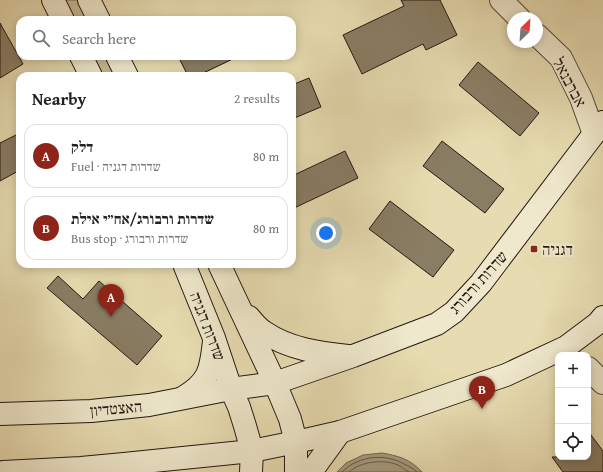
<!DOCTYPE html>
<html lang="en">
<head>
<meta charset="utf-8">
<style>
  :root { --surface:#fff; --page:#f6f6f6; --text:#222; --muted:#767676; --line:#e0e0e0; --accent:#8f2418 }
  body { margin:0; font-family:"Gentium Book Plus","Frank Ruhl Libre",serif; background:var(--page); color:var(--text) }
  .controls { position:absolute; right:12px; bottom:12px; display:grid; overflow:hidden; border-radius:8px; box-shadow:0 2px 10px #0003 }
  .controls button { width:36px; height:36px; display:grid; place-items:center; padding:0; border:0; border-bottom:1px solid var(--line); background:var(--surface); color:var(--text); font:20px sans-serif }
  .compass { position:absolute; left:507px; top:12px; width:36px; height:36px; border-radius:50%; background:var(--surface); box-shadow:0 2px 10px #0003; rotate:25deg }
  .you { position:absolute; left:326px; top:233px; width:14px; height:14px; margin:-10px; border:3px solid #fff; border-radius:50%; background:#1a73e8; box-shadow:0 0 0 6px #1a73e833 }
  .badge { display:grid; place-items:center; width:26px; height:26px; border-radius:50%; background:var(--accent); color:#fff; font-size:13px; font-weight:700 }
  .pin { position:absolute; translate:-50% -33px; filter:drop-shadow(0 1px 2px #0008) }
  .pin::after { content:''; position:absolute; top:21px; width:14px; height:12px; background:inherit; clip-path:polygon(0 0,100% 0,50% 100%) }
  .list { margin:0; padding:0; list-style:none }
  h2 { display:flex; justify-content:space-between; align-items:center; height:52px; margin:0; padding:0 16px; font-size:17px }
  h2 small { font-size:13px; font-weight:400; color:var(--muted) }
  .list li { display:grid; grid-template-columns:26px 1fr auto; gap:12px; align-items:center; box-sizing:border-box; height:64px; margin:0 8px 8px; padding:0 8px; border:1px solid var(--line); border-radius:12px }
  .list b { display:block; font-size:15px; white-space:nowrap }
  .list p { margin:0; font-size:13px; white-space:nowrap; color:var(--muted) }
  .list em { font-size:13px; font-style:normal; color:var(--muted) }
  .icon { flex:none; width:22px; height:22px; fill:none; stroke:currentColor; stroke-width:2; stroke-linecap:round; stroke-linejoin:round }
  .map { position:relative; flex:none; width:603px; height:472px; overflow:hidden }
  .search { position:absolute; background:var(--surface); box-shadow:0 2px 10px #0003; left:16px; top:16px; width:280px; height:44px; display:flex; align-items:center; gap:10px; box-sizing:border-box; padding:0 14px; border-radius:12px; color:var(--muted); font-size:15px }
  .panel { position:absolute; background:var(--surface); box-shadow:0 2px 10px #0003; left:16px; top:72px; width:280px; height:196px; border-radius:12px }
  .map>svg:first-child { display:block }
  .green { fill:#c6bb96; stroke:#746954 }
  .water { fill:#a4997b; stroke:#706551 }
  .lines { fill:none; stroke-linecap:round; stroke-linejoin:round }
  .shore { stroke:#645846; stroke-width:1 }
  .building { fill:#897d64; stroke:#231711 }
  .street-casing { stroke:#544839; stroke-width:24 }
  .secondary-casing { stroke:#231711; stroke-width:24 }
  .street { stroke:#efe8cc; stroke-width:22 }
  .secondary { stroke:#efe8cc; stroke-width:22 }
  .poi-dot { fill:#8f2418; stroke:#efe8cc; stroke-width:1.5 }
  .labels { text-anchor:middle; stroke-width:4; stroke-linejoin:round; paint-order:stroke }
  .street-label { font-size:16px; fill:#231711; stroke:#efe8cc }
  .poi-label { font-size:16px; fill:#231711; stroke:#efe8cc; text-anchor:start }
</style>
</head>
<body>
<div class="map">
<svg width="603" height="472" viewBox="0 0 603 472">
  <rect width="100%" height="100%" fill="#e7dcb1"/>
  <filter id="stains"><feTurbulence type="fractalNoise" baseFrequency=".005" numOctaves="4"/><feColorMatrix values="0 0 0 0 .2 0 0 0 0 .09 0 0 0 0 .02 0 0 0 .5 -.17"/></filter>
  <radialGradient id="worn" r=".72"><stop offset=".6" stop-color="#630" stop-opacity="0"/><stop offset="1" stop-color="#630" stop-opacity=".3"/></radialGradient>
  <g class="green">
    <path d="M57,0H86L96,20H67Z"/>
    <path d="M85,56H114L124,76H95Z"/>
  </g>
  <path class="water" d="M382,453C399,456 410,459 422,472H337L346,463L363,455Z"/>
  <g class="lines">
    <g class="shore">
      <path d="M342,472C359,455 386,453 406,465C410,467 414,469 417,472"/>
      <path d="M349,472C361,461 384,459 398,465C402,467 405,470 409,472"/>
    </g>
  </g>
  <g class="building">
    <path d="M401,0H440L457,35L426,50L423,44L362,74L343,35L404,6Z"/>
    <path d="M0,23L23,64L0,78Z"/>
    <path d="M178,56H239L197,76H188Z"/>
    <path d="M478,62L539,113L520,136L459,85Z"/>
    <path d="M309,78L321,107L292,119V85Z"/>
    <path d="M20,133V170L0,181V143Z"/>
    <path d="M442,141L504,189L485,213L423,166Z"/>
    <path d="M345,151L358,178L292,209V176Z"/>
    <path d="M390,201L454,250L433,277L369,229Z"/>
    <path d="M58,276L83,299L99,281L162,336L137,365L47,288Z"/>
    <path d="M588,431L603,451V472H563L552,457H588Z"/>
  </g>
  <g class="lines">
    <g class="street-casing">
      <g id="street">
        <path d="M501,0L519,18"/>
        <path d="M537,35L561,58L581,98L594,134"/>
        <path d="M588,368L603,383"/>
      </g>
    </g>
    <g class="secondary-casing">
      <g id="secondary">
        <path d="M53,0L63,20"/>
        <path d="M89,0L99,20"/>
        <path d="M81,56L91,76"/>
        <path d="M117,56L127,76"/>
        <path d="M184,264L214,338L231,389L239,407L245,426L252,451L251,472"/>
        <path d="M219,264L275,383L290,419L296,442V472"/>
        <path d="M249,317C253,322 258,328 264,332C289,349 319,353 348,356"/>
        <path d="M184,397C209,382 211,370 214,341"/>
        <path d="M0,414L91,411L149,405L231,389L275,383L353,356L437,324L454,312L481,283L603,122"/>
        <path d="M3,472L81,468L124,464L252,451L296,442L340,432L506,375L566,347L598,323L603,317"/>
        <path d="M311,472L340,432"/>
      </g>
    </g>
    <use href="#street" class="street"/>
    <use href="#secondary" class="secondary"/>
  </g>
  <rect class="poi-dot" x="530" y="245" width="8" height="8" rx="2"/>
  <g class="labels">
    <g class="street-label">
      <text transform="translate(570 82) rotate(62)" y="6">אברבנאל</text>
      <text transform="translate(478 282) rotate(-48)" y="6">שדרות ורבורג</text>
      <text transform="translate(208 326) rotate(69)" y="6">שדרות דגניה</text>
      <text transform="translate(116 408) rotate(-5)" y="6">האצטדיון</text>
    </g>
    <g class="poi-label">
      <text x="542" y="255">דגניה</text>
    </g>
  </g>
  <rect width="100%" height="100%" filter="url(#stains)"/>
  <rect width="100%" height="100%" fill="url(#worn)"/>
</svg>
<div class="controls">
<button>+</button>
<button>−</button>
<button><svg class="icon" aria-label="locate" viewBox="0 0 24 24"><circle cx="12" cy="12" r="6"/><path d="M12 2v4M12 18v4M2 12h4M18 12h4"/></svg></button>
</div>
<svg class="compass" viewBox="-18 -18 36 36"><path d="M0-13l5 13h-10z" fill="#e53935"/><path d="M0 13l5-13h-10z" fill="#767676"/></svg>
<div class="you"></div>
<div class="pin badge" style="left:111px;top:317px">A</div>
<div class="pin badge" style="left:482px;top:409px">B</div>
<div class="search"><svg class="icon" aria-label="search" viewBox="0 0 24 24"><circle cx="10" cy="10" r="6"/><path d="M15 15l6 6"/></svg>Search here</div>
<section class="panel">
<h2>Nearby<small>2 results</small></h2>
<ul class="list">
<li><span class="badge">A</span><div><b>דלק</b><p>Fuel · שדרות דגניה</p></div><em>80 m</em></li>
<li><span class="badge">B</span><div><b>שדרות ורבורג/אח״י אילת</b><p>Bus stop · שדרות ורבורג</p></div><em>80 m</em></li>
</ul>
</section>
</div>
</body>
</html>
